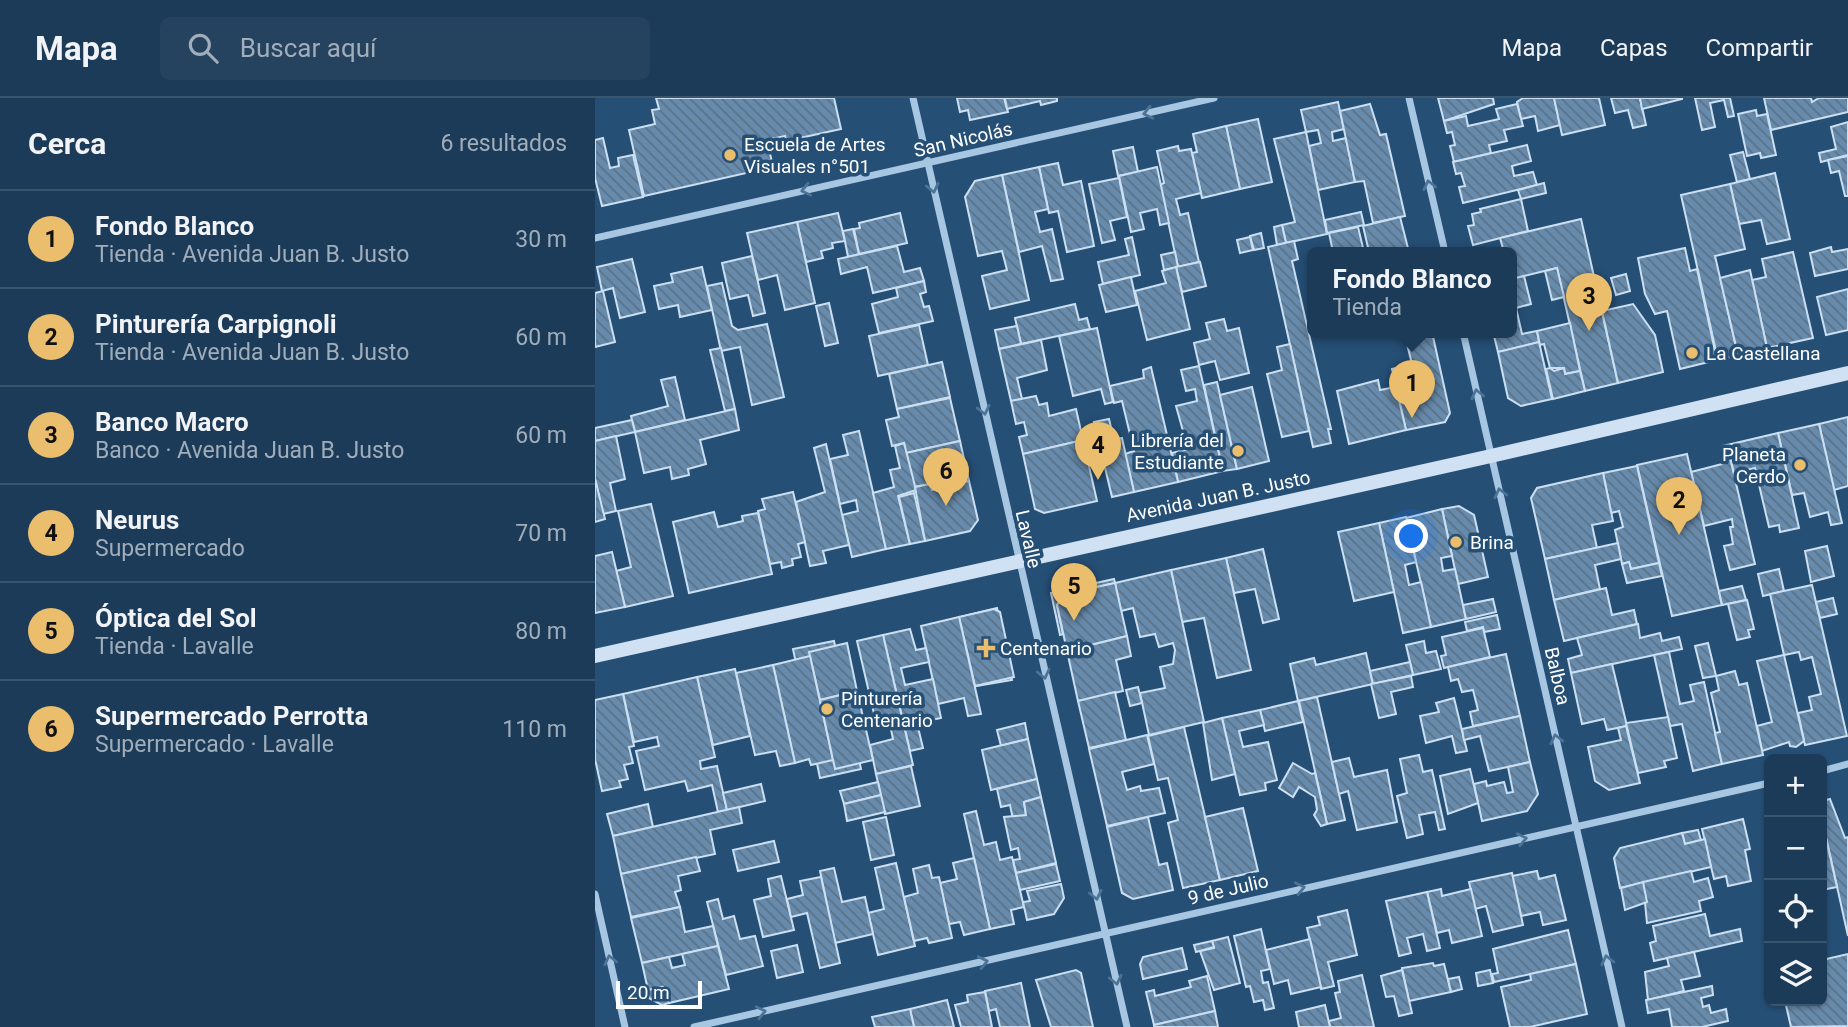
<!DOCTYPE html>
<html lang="es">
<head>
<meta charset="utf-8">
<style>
  :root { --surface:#1c3b58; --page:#25425e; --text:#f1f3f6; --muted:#a0adba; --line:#3a556e; --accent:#eabe6d }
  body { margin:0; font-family:Roboto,sans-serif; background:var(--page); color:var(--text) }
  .controls { position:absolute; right:21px; bottom:21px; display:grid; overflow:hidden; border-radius:10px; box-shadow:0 2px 5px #0004 }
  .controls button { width:63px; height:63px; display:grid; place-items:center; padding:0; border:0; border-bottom:2px solid var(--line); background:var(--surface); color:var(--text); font:35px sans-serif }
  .scale { position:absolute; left:21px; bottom:18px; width:86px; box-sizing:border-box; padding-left:7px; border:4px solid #fff; border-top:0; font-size:19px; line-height:24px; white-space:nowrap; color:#fff; -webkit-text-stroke:5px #264f76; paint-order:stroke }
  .you { position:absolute; left:817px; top:439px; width:24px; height:24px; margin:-18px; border:5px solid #fff; border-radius:50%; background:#1a73e8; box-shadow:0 0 0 10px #1a73e833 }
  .badge { display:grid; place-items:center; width:46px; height:46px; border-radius:50%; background:var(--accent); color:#111; font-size:23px; font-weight:700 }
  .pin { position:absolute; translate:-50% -58px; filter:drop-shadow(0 2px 4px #0008) }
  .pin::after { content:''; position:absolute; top:37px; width:24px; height:21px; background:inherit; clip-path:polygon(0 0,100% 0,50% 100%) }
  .popup { position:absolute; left:712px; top:149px; width:210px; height:91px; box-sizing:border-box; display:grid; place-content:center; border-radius:10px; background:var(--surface); filter:drop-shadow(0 2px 5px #0005); font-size:23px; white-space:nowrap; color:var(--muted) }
  .popup b { font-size:26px; color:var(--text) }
  .popup::after { content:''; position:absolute; left:50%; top:100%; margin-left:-14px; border:14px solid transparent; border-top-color:var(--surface) }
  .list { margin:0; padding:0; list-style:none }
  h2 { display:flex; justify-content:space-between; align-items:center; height:91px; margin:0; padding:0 28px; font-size:30px }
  h2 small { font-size:23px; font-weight:400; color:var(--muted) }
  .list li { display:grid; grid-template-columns:46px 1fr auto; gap:21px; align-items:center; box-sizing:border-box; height:98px; padding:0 28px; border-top:2px solid var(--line) }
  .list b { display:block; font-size:26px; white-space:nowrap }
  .list p { margin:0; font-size:23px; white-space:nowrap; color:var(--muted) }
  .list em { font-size:23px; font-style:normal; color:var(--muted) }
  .icon { flex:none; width:38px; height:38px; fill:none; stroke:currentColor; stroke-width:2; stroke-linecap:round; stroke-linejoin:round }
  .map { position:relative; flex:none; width:1253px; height:929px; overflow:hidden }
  header { display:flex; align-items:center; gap:42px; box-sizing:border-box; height:98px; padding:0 35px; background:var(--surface); border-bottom:2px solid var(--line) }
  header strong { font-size:33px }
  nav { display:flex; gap:38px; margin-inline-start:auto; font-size:24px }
  .search { width:490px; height:63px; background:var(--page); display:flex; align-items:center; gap:18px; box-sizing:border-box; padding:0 24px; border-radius:10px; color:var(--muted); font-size:26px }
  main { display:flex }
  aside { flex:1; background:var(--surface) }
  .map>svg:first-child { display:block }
  .building { fill:url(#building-back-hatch); stroke:#cadff2; stroke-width:2 }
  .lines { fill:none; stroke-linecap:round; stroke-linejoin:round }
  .street { stroke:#a7c6e2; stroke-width:7 }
  .secondary { stroke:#d0e1f3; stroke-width:14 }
  .oneway { stroke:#4d7396 }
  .poi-dot { fill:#eabe6d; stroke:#264f76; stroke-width:2.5 }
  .labels { text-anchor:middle; stroke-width:7; stroke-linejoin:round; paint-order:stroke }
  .street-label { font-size:19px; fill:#fff; stroke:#264f76 }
  .poi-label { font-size:19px; fill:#fff; stroke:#264f76; text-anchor:start }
</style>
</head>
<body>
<header>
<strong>Mapa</strong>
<div class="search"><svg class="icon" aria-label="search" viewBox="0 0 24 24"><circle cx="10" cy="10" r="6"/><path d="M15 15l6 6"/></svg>Buscar aquí</div>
<nav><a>Mapa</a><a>Capas</a><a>Compartir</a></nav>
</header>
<main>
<aside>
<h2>Cerca<small>6 resultados</small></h2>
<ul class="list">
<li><span class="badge">1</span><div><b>Fondo Blanco</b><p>Tienda · Avenida Juan B. Justo</p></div><em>30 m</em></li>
<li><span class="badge">2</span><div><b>Pinturería Carpignoli</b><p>Tienda · Avenida Juan B. Justo</p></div><em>60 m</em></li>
<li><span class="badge">3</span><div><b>Banco Macro</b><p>Banco · Avenida Juan B. Justo</p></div><em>60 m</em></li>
<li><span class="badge">4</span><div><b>Neurus</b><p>Supermercado</p></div><em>70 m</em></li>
<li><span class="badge">5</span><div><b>Óptica del Sol</b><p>Tienda · Lavalle</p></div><em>80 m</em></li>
<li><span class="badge">6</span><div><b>Supermercado Perrotta</b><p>Supermercado · Lavalle</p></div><em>110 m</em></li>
</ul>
</aside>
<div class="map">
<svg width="1253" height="929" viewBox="0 0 1253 929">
  <defs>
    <pattern id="building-back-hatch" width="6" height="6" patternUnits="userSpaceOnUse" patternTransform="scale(1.75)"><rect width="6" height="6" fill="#678bad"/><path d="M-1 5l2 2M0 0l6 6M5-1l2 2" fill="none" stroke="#5c7286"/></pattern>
  </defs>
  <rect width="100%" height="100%" fill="#264f76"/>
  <g class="building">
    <path d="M61,0H239L246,31L191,43L190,38L172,42L178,69L49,98L34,32L60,26L57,12L64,11Z"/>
    <path d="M362,0H409L413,14L375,22L373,12L365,14Z"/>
    <path d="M410,0H462V3L446,7L445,3L412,11Z"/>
    <path d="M843,0H898L899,6L849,23Z"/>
    <path d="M928,0H959L965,27L943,33L940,18L926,21L922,4Z"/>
    <path d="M959,0H1004L1010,27L967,37Z"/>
    <path d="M1016,0H1045L1051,27L1038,30L1033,12L1020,15Z"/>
    <path d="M1045,0H1087V1L1047,11Z"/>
    <path d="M1100,0H1135L1139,18L1133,19L1129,2L1115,5L1120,29L1107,32Z"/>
    <path d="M1169,0H1216L1217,4L1224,0H1253V14L1176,32Z"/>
    <path d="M743,4L749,31L737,34L738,43L751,40L760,84L723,92L714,48L726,45L723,32L711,34L706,12Z"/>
    <path d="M775,6L785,37L791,36L810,118L778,125L769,83L760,84L745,13Z"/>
    <path d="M922,6L928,28L909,32L912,43L894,47L896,55L859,64L855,48L860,47L857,34L852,35L849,23L871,18L873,28L904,21L901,11Z"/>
    <path d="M1161,12L1162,18L1172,16L1181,57L1166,60L1165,55L1152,58L1143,16Z"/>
    <path d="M663,21L677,84L645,91L631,28Z"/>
    <path d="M1253,24V57L1226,64L1224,55L1241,51L1236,29Z"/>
    <path d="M631,28L645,91L607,100L597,55L602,54L598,36Z"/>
    <path d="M711,34L732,136L691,145L687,127L700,124L679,41Z"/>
    <path d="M8,40L15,70L24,68L23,60L38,57L48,99L7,108L0,80V42Z"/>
    <path d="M932,47L936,63L917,68L919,78L938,74L942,87L868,105L864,89L870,88L866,75L861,76L858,64Z"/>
    <path d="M583,48L584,53L596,51L606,95L581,101L585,117L593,115L604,164L583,169L565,87L569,85L562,53Z"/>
    <path d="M538,49L543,74L523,78L518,53Z"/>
    <path d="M1148,54L1155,81L1142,84L1135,57Z"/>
    <path d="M1253,58V98H1250L1244,73L1236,75L1233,62Z"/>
    <path d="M463,65L468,87L486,83L499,148L472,154L463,113L454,115L444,69Z"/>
    <path d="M444,69L453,111L440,114L445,134L457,131L468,181L456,183L447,148L424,154L407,77Z"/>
    <path d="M562,69L574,125L565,127L562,111L545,115L549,131L536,134L524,78Z"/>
    <path d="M1180,75L1195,141L1172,146L1166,122L1144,126L1135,86Z"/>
    <path d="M407,77L434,202L395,211L387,178L412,172L407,153L383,158L370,99L380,83Z"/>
    <path d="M524,80L532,119L515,123L520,142L507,145L494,86Z"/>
    <path d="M949,85L951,95L926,101L923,92Z"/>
    <path d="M1135,86L1150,151L1120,158L1143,257L1123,262L1086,97Z"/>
    <path d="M926,101L933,133L878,147L873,128L879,127L877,116L886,114L885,111Z"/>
    <path d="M766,114L769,127L732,135L730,122Z"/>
    <path d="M243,115L250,143L237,145L238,150L226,153L228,160L211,164L202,124Z"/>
    <path d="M305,115L312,145L264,156L259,131L265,130L264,125Z"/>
    <path d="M805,119L814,154H774L768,128Z"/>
    <path d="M986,121L1023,285L990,293L962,170L917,181V154H909L905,140Z"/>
    <path d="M202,124L220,205L190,212L182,177L163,182L152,135Z"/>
    <path d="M687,127L691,145L682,147L679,129Z"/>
    <path d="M763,129L769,154H738L734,135Z"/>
    <path d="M258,131L264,156L253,159L248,133Z"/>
    <path d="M666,135L669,150L659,152L655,138Z"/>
    <path d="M537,139L545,177L508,186L503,164L534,157L530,141Z"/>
    <path d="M655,139L658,152L645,155L642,142Z"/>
    <path d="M699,143L703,161L697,163L736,331H733L736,345L718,349L673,149Z"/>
    <path d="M302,148L309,174L325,170L329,183L278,195L272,169L246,176L243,161Z"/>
    <path d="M1236,149L1237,154L1253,151V171L1220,178L1215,155Z"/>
    <path d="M1090,150L1095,173L1102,171L1122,262L1085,271L1072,213L1060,216L1050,196L1043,160Z"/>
    <path d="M580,154L583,169L569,172L566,157Z"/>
    <path d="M1198,154L1218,240L1172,250L1157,182L1171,179L1167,161Z"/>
    <path d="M157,158L170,215L158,218L153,197L135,201L127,165Z"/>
    <path d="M37,161L50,214L25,220L18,190L7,193L2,169Z"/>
    <path d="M605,164L611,188L587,194L581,169Z"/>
    <path d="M107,169L117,212L85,219L83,207L64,211L59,188L78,184L76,176Z"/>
    <path d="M581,169L595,231L552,242L540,193L571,185L567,173Z"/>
    <path d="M962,170L969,199L957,202L950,173Z"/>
    <path d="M1155,172L1172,250L1143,257L1125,180Z"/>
    <path d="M1031,176L1035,193L1021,197L1016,180Z"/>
    <path d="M929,178L936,206L921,210L927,236L942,233L944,244L903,254L898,234H917V181Z"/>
    <path d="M536,179L542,207L511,214L504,187Z"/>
    <path d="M329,183L331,194L325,196L329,209L334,208L338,223L284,235L277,206L303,199L301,190Z"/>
    <path d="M127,185L137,228L143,232L172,226L189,299L157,307L145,249L126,253L112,188Z"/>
    <path d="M1253,191V232L1231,237L1222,199Z"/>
    <path d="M8,193L20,244L0,249V195Z"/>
    <path d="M234,205L243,245L230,248L221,208Z"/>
    <path d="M480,206L484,222L492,220L495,231L426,246L420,220Z"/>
    <path d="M1038,206L1060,237L1068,274L1023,285L1007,213Z"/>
    <path d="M629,221L632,233L644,230L654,275L625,282L620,263L604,267L599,245L615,241L611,225Z"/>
    <path d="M975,225L985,273L970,276L969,270H955L949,246L945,247L942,233Z"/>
    <path d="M324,227L333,267L283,278L274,238Z"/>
    <path d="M422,228L426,246L404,251L400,232Z"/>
    <path d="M502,230L518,304L510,306L506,291L478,298L464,238Z"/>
    <path d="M809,234H837L855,315L850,324L811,332L797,271L817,266Z"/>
    <path d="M446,242L452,272L422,280L427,301L416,303L404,251Z"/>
    <path d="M944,244L957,301L926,308L913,300L903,254Z"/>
    <path d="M695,246L714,333L687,339L672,276L687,272L682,249Z"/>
    <path d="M126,250L140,311L130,313L115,252Z"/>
    <path d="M347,264L355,299L302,311L294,276Z"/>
    <path d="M604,268L628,373L583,384L577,355L593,351L581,308L602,303L600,291L591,293L586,272Z"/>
    <path d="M556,269L583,384L539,394L530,356L539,353L527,303L519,305L515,288L549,280L548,272Z"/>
    <path d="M955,270L959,273L969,270L970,276L985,273L990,293L958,301L951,271Z"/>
    <path d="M80,279L90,322L40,334L36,318L73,308L66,282Z"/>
    <path d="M783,282L785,292L801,289L811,332L754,346L742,293Z"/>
    <path d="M622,284L642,371L628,373L609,287Z"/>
    <path d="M657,289L674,363L642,371L625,297Z"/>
    <path d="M441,298L444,307L452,305L454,318L481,311L488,342L428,356L424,339L432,337L429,324L421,326L416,303Z"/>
    <path d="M355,300L365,343L311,355L309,345L297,348L291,322L304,319L302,311Z"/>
    <path d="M140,311L144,332L105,342L111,366L93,371L94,377L77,381L75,369L49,375L40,334Z"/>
    <path d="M1253,319V388L1239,392L1224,326Z"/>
    <path d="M514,321L519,342L527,340L539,394L517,399L499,324Z"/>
    <path d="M37,322L40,334L0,343V330Z"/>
    <path d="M1224,326L1247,425L1236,427L1233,414L1215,419L1209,395L1197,397L1183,335Z"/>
    <path d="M264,333L291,451L257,459L247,417L263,413L261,402L245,406L235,361L253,357L248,337Z"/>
    <path d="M1183,335L1204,430L1185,434L1184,427L1174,429L1160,370L1139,375L1132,347Z"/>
    <path d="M21,338L30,381L15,385L21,413L8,416L0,381V343Z"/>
    <path d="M488,342L502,403L449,415L440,411L428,356Z"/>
    <path d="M365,343L374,383L337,392L335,386L319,389L311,355Z"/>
    <path d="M309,345L321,392L303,398L315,446L291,451L278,395L299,389L295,372L305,370L300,348Z"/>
    <path d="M231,346L254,447L228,453L231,465L215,468L201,404L230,394L219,350Z"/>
    <path d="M1132,347L1160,466L1135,472L1129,448L1138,446L1135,429H1138L1137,421L1109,428L1096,374L1131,365L1127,348Z"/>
    <path d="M1092,356L1127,507L1077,518L1042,367Z"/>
    <path d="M1042,368L1064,465L1036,471L1034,464L1027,466L1020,432L1028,429L1024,413L1016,415L1008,375Z"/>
    <path d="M1008,375L1018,423L997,427L1002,450L950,461L936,400L942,390Z"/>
    <path d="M0,381L10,421L0,424Z"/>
    <path d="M374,383L383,422L375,433L330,443L320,389L335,386L337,392Z"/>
    <path d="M198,394L210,444L203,446L206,459L197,461L198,467L187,470L186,464L175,466L163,413L170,411L167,401Z"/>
    <path d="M319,395L330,443L315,446L304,399Z"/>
    <path d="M56,406L78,498L30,509L21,473L36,469L23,413Z"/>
    <path d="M864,408L879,417L893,479L863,486L847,411Z"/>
    <path d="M847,411L857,458L846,460L848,473L860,471L871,521L836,529L811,420Z"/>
    <path d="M119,414L123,429L148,423L147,418L163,415L177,476L94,495L78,424Z"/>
    <path d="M811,419L821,464L810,467L814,487L826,484L836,529L808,535L784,425Z"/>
    <path d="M784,425L799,494L759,503L743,434Z"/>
    <path d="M1023,445L1026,461L1000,467L1005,491L959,502L950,461Z"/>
    <path d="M1232,448L1239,478L1216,484L1210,453Z"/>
    <path d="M668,451L684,521L668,525L660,491L639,495L631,460Z"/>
    <path d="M17,454L30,509L0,515V458Z"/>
    <path d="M631,460L656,572L622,580L609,520L587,524L576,472Z"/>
    <path d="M1034,464L1036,471L1064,465L1067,478L1032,485L1027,466Z"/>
    <path d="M1184,471L1189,493L1168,498L1163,476Z"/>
    <path d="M576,472L609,624L554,637L545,595L570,590L565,569L578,566L580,552L578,545L564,549L560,536L545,539L538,510L526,513L520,485Z"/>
    <path d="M519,481L520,485L470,496L462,507L468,536L465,537L456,495Z"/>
    <path d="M520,485L532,538L472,553L462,507L470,496Z"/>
    <path d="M1217,487L1252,638L1210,647L1203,615L1217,612L1214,599L1226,596L1217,559L1206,562L1204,554L1189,557L1175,496Z"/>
    <path d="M1147,488L1151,502L1127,507L1124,493Z"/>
    <path d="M1011,490L1017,517L1039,512L1042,526L969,543L959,502Z"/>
    <path d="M1238,500L1242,516L1225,520L1221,504Z"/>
    <path d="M898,501L901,514L871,521L868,507Z"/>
    <path d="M1152,502L1159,531L1153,532L1155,539L1142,542L1133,506Z"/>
    <path d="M402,510L417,582L381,588L365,519Z"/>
    <path d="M399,511L405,514L419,579L380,588L364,519Z"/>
    <path d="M902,517L905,531L889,534L888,529L872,533L870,524Z"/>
    <path d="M364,519L386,616L373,618L369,600L343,606L326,528Z"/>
    <path d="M1043,526L1045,540L1065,535L1067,543L1084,539L1087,551L976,575L973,561L987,557L982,540Z"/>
    <path d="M888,530L895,559L849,570L846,558L851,557L847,539Z"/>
    <path d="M315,531L321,552L331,550L334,564L306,570L310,587L338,581L346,620L322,625L328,650L315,653L288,537Z"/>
    <path d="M288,537L318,667L281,676L275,647L298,641L293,617L280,620L262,543Z"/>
    <path d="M532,538L536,558L521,562L528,593L483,603L472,553Z"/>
    <path d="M239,543L266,671L225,680L198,551Z"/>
    <path d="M829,543L831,555L841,553L846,571L818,577L811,547Z"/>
    <path d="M252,545L262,593L225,602L214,554Z"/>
    <path d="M1113,545L1121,578L1108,580L1100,548Z"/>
    <path d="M1074,554L1085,606L1099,603L1095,587L1109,584L1127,666L1098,673L1087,626L1075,628L1059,557Z"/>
    <path d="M771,555L778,586L703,603L695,566L719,560L721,567Z"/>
    <path d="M911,556L925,618L878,628L875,614L883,612L878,592L867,594L863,581L856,583L853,569Z"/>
    <path d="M1189,557L1209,643L1201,649L1195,648L1194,644L1167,653L1162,628L1177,624L1162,563Z"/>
    <path d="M215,558L238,662L216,667L214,661L200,665L178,567Z"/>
    <path d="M815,564L818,577L778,586L775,573Z"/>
    <path d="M1017,566L1032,628L1012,632L1009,621L987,626L976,575Z"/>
    <path d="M178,567L200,665L185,668L181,653L160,657L141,575Z"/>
    <path d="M140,571L155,638L118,647L102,579Z"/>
    <path d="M1140,573L1144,587L1152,585L1168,657L1127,666L1120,635L1125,634L1116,595L1124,592L1121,578Z"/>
    <path d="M816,578L818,589L796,594L801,616L784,620L776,586Z"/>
    <path d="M102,579L120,659L105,663L106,671L122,668L132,712L123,714L117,687L93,693L90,683L50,692L41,653L64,648L62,639L39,644L28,596Z"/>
    <path d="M543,589L547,605L535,608L531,592Z"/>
    <path d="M262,593L278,662L240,671L225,602Z"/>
    <path d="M520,594L531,642L494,650L483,603Z"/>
    <path d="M28,596L39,648L34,649L38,665L29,667L33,681L24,683L26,689L7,693L0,661V602Z"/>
    <path d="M722,599L750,722L732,726L704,603Z"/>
    <path d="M859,600L872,653L861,655L857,638L831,645L825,618L844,614L841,605Z"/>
    <path d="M703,603L708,624L670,633L665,612Z"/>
    <path d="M665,612L669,627L644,633L648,649L673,644L682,682L670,685L671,692L645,697L627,620Z"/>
    <path d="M925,618L935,664L894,673L885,638L869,642L867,631Z"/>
    <path d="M1073,619L1082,660L1069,663L1071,669L1043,675L1031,625Z"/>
    <path d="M627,620L640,676L617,682L608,625Z"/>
    <path d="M430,625L433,641L406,648L402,632Z"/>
    <path d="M1031,628L1045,685L1014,692L1000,683L993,649L1026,642L1023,630Z"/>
    <path d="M589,629L625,782L588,790L573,725L583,722L573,680L563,682L553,638Z"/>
    <path d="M552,637L559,666L527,674L532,692L545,688L546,693L564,690L570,715L512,728L494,651Z"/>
    <path d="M433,641L442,681L396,692L387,652Z"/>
    <path d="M824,657L828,674L837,672L850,731L844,732L840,714L824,717L828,736L812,740L802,698L812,695L805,661Z"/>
    <path d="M754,660L759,679L792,672L802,724L762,732L753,693L744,696L737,664Z"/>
    <path d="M935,664L943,696L932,713L887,723L879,686L891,683L892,688L909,684L912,695L918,694L913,669Z"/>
    <path d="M698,665L717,676L720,675L732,726L726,728L719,717L722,712L720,699L704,689L698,699L684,690Z"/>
    <path d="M316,668L325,708L290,716L281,676Z"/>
    <path d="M875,671L883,705L853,716L845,678Z"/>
    <path d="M442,681L446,699L429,704L431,717L418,721L415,707L406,709L402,691Z"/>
    <path d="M283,684L286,697L249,706L245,693Z"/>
    <path d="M166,686L170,703L132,712L128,695Z"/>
    <path d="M286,697L290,714L252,723L249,706Z"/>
    <path d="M446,699L461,765L421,775L418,762L425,761L423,750L416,752L409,719L431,717L429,704Z"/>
    <path d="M1235,701L1250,740L1253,739V838L1227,721V703Z"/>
    <path d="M53,706L58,729L18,738L12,716Z"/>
    <path d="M144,709L147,725L115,732L120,756L26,776L18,738Z"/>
    <path d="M648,710L663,773L625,782L610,719Z"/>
    <path d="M381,713L389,747L401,744L405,762L417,759L429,809L416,812L419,826L395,831L369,716Z"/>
    <path d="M291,719L299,757L276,762L268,724Z"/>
    <path d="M553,719L564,767L572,765L578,792L538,801L527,795L512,729Z"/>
    <path d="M1148,721L1155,751L1150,752L1156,783L1133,788L1131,778L1119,781L1107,731Z"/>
    <path d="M1227,723L1242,789L1227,792Z"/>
    <path d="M1103,732L1106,742L1090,746L1087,735Z"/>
    <path d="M1087,735L1090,746L1110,741L1116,769L1025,790L1019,760L1025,750Z"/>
    <path d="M179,743L184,764L143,773L138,752Z"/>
    <path d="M101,759L105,773L83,778L86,792L80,794L85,809L36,819L26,776Z"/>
    <path d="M379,760L395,831L369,837L365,824L354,826L345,785L362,781L358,765Z"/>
    <path d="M301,765L320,848L283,857L273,815L289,811L280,770Z"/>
    <path d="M461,766L465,783L425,792L421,775Z"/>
    <path d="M334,767L337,780L344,779L357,840L334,845L332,840L319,843L309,799L323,795L318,771Z"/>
    <path d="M239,770L247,804L270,799L278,836L240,845L225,773Z"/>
    <path d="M942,773L944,781L960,777L971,822L948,827L945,814L926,818L917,778Z"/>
    <path d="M1096,773L1099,784L1113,780L1118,799L1104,803L1106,813L1052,825L1048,784Z"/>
    <path d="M917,775L928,827L898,834L891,808L880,811L874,784Z"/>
    <path d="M186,778L199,832L168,839L159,802L176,798L173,781Z"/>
    <path d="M226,779L245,865L225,870L212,815L196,819L192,801L208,797L205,783Z"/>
    <path d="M1048,784L1052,804L1030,812L1026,790Z"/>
    <path d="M466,786L469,800L459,816L432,822L428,804L435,803L432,793Z"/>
    <path d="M846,791L847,798L876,791L887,838L857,845L854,832L842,835L832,794Z"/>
    <path d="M832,794L845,850L832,853L828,836L812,840L816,855L804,858L791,803Z"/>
    <path d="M123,801L128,821L139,818L145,841L160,838L168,868L131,877L112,804Z"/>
    <path d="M85,809L90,834L118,828L123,848L47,865L36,820Z"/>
    <path d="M752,812L762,857L733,864L739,888L726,891L712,830L725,827L723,819Z"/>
    <path d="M1110,816L1115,838L1145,831L1147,843L1059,863L1055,845L1061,843L1058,828Z"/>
    <path d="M666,831L675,871L666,873L668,885L673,884L679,910L670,912L668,902L659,904L655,888L651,889L639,838Z"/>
    <path d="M973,832L981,866L899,884L897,876L903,875L898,851Z"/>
    <path d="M633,839L645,885L619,892L605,853L619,850L617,843Z"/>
    <path d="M715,841L726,889L696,896L693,882L679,886L671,852Z"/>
    <path d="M617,843L619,849L601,854L599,847Z"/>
    <path d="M202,847L208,874L182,880L176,853Z"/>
    <path d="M123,848L134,891L74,905L68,889L53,892L47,865L74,859L77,870L90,867L87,856Z"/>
    <path d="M587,850L592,871L548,881L545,866L548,859Z"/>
    <path d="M1099,854L1105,878L1086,882L1089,893L1053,902L1050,874L1074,868L1072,860Z"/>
    <path d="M1253,856V928L1196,929L1190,903H1227V862Z"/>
    <path d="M838,865L839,868L849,866L856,894L814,903L807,870Z"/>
    <path d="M981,866L992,916L935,929H915L906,889L936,882L935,876Z"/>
    <path d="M481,872L486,875L498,929H456L441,882Z"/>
    <path d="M807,872L817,915L804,918L799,898L791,899L786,878Z"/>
    <path d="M895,872L898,885L883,888L881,875Z"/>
    <path d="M767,877L779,929H735L734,923L746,920L740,895L745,894L743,883Z"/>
    <path d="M612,878L620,913L559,927L551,894L559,892L560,898L596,889L594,883Z"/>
    <path d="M864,879L867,891L856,894L853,881Z"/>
    <path d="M426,885L435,929H405L401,911L394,913L390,893Z"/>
    <path d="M1117,888L1118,897L1106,900L1108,909L1114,907L1116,915L1131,911L1133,923L1107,929H1077L1074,911L1053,915L1051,902Z"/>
    <path d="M67,889L74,905L67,907L54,900L53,892Z"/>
    <path d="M390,894L397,929H366L360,907L373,904L372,897Z"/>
    <path d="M352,902L359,929H319L315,911Z"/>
    <path d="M730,907L735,929H704L701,914Z"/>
    <path d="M315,911L319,929H280L277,919Z"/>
    <path d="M620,913L623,929H559V927Z"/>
  </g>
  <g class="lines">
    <g class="street">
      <path d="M318,0L532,929"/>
      <path d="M814,0L850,154"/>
      <path d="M0,140L619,0"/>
      <path d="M868,234L1027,929"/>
      <path d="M1227,673L1253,666"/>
      <path d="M0,796L30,929"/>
      <path d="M99,929L1174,685"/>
    </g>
    <path class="secondary" d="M0,558L896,358L1253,275"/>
  </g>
  <defs><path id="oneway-chevron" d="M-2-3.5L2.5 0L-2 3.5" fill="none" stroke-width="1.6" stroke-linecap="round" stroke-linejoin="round" transform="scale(1.75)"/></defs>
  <g class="oneway">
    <use href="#oneway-chevron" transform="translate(553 15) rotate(167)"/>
    <use href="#oneway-chevron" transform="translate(834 87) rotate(-103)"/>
    <use href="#oneway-chevron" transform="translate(338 90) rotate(77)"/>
    <use href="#oneway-chevron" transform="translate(211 92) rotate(167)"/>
    <use href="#oneway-chevron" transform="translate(882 296) rotate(-103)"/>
    <use href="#oneway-chevron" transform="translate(389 312) rotate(77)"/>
    <use href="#oneway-chevron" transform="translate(905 395) rotate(-103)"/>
    <use href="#oneway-chevron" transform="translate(449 576) rotate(77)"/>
    <use href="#oneway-chevron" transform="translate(961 641) rotate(-103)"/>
    <use href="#oneway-chevron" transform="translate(927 741) rotate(-12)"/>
    <use href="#oneway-chevron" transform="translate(705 790) rotate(-13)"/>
    <use href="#oneway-chevron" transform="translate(501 797) rotate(77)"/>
    <use href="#oneway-chevron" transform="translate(15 862) rotate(-103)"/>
    <use href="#oneway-chevron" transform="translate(1012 862) rotate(-103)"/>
    <use href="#oneway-chevron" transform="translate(388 864) rotate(-13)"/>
    <use href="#oneway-chevron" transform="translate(521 882) rotate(77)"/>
    <use href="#oneway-chevron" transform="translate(166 914) rotate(-13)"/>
  </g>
  <g class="poi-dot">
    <circle cx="135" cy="57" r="7"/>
    <circle cx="1097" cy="255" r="7"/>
    <circle cx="643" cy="353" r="7"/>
    <circle cx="1205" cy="367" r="7"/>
    <circle cx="861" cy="444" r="7"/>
    <path d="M387.5 539.5h7v7h7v7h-7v7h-7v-7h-7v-7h7z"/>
    <circle cx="232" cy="611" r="7"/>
  </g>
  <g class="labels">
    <g class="street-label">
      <text transform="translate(368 41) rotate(-13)" y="7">San Nicolás</text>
      <text transform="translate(623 398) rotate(-12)" y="7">Avenida Juan B. Justo</text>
      <text transform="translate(434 441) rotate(77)" y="7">Lavalle</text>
      <text transform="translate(963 578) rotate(77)" y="7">Balboa</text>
      <text transform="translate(633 791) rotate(-13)" y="7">9 de Julio</text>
    </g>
    <g class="poi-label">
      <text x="149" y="53">Escuela de Artes<tspan x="149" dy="22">Visuales n°501</tspan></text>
      <text x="1111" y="262">La Castellana</text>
      <text x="629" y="349" text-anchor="end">Librería del<tspan x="629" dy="22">Estudiante</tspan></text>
      <text x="1191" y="363" text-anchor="end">Planeta<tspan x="1191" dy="22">Cerdo</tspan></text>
      <text x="875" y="451">Brina</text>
      <text x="405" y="557">Centenario</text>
      <text x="246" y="607">Pinturería<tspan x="246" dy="22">Centenario</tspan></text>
    </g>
  </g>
</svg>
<div class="controls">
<button>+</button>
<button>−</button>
<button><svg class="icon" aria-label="locate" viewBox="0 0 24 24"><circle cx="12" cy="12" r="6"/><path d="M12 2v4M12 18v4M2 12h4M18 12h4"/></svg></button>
<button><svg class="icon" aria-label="layers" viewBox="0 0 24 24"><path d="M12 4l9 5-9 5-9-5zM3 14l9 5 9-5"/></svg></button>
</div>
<div class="scale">20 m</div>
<div class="you"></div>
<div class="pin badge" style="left:817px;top:320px">1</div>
<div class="popup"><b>Fondo Blanco</b>Tienda</div>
<div class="pin badge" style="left:1084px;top:437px">2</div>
<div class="pin badge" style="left:994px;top:233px">3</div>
<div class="pin badge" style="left:503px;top:382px">4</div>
<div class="pin badge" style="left:479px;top:523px">5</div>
<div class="pin badge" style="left:351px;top:408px">6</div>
</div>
</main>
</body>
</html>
